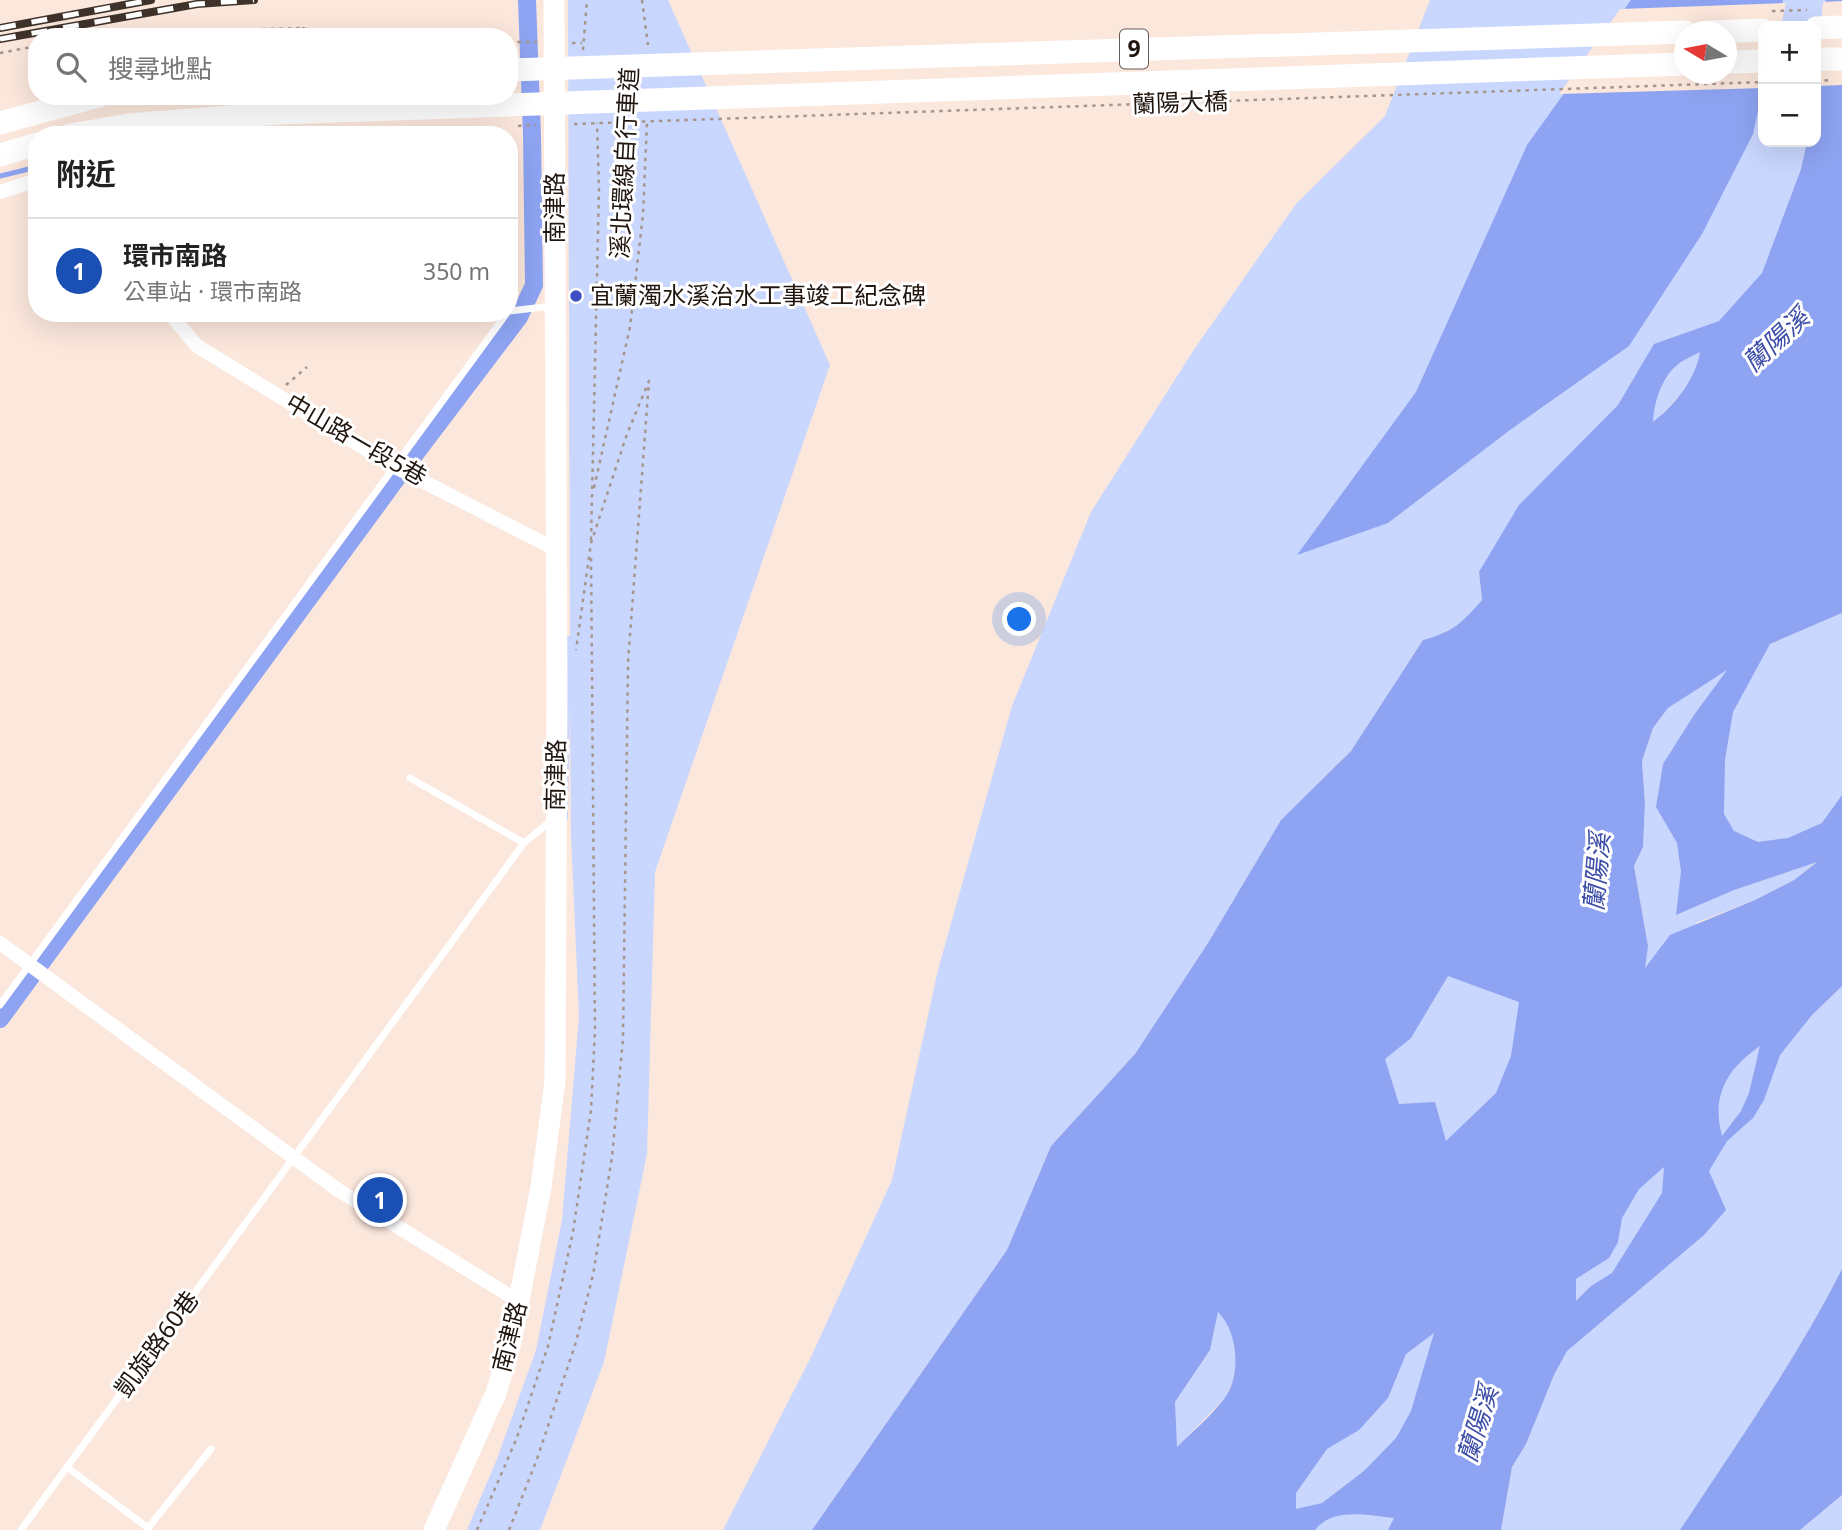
<!DOCTYPE html>
<html lang="zh-TW">
<head>
<meta charset="utf-8">
<style>
  :root { --surface:#fff; --page:#f6f6f6; --text:#222; --muted:#767676; --line:#e0e0e0; --accent:#1a73e8 }
  body { margin:0; font-family:"Noto Sans","Noto Sans TC",sans-serif; background:var(--page); color:var(--text) }
  .controls { position:absolute; right:21px; top:21px; display:grid; overflow:hidden; border-radius:14px; box-shadow:0 7px 28px #0002 }
  .controls button { width:63px; height:63px; display:grid; place-items:center; padding:0; border:0; border-bottom:2px solid var(--line); background:var(--surface); color:var(--text); font:35px sans-serif }
  .compass { position:absolute; left:1674px; top:21px; width:63px; height:63px; border-radius:50%; background:var(--surface); box-shadow:0 7px 28px #0002; rotate:280deg }
  .you { position:absolute; left:1020px; top:620px; width:24px; height:24px; margin:-18px; border:5px solid #fff; border-radius:50%; background:#1a73e8; box-shadow:0 0 0 10px #1a73e833 }
  .badge { display:grid; place-items:center; width:46px; height:46px; border-radius:50%; background:var(--accent); color:#fff; font-size:23px; font-weight:700 }
  .pin { position:absolute; translate:-50% -50%; border:4px solid #fff; box-shadow:0 2px 7px #0006 }
  .list { margin:0; padding:0; list-style:none }
  h2 { display:flex; justify-content:space-between; align-items:center; height:91px; margin:0; padding:0 28px; font-size:30px }
  h2 small { font-size:23px; font-weight:400; color:var(--muted) }
  .list li { display:grid; grid-template-columns:46px 1fr auto; gap:21px; align-items:center; box-sizing:border-box; height:105px; padding:0 28px; border-top:2px solid var(--line) }
  .list b { display:block; font-size:26px; white-space:nowrap }
  .list p { margin:0; font-size:23px; white-space:nowrap; color:var(--muted) }
  .list em { font-size:23px; font-style:normal; color:var(--muted) }
  .icon { flex:none; width:38px; height:38px; fill:none; stroke:currentColor; stroke-width:2; stroke-linecap:round; stroke-linejoin:round }
  .map { position:relative; flex:none; width:1842px; height:1530px; overflow:hidden }
  .search { position:absolute; background:var(--surface); box-shadow:0 7px 28px #0002; left:28px; top:28px; width:490px; height:77px; display:flex; align-items:center; gap:18px; box-sizing:border-box; padding:0 24px; border-radius:28px; color:var(--muted); font-size:26px }
  .panel { position:absolute; background:var(--surface); box-shadow:0 7px 28px #0002; left:28px; top:126px; width:490px; height:196px; border-radius:28px }
  .map>svg:first-child { display:block }
  .green { fill:#c9d6fd; fill-rule:evenodd }
  .water { fill:#8ea4f2; fill-rule:evenodd }
  .pier { fill:#fbe7dc; fill-rule:evenodd }
  .lines { fill:none; stroke-linecap:round; stroke-linejoin:round }
  .stream { stroke:#8ea4f2; stroke-width:5 }
  .canal { stroke:#8ea4f2; stroke-width:18 }
  .path { stroke:#a7968d; stroke-width:2.5; stroke-dasharray:3.5 5; stroke-linecap:butt }
  .lane { stroke:#fff; stroke-width:7 }
  .street { stroke:#fff; stroke-width:14 }
  .secondary { stroke:#fff; stroke-width:21 }
  .primary { stroke:#fff; stroke-width:23 }
  .rail-casing { stroke:#3e322a; stroke-width:8 }
  .rail { stroke:#fff; stroke-width:5; stroke-dasharray:16; stroke-linecap:butt }
  .poi-dot { fill:#3e4fc3; stroke:#fff; stroke-width:2.5 }
  .labels { text-anchor:middle; stroke-width:6; stroke-linejoin:round; paint-order:stroke }
  .shield { fill:#fff; stroke:#645c57; stroke-width:2 }
  .shield-label { font-size:23px; font-weight:bold; fill:#21160f }
  .street-label { font-size:24px; fill:#21160f; stroke:#fff }
  .poi-label { font-size:24px; fill:#21160f; stroke:#fff; text-anchor:start }
  .water-label { font-size:26px; font-style:italic; fill:#3c4da8; stroke:#fff }
</style>
</head>
<body>
<div class="map">
<svg width="1842" height="1530" viewBox="0 0 1842 1530">
  <rect width="100%" height="100%" fill="#fbe7dc"/>
  <g class="green">
    <path d="M568,0H668L830,365L655,872L647,1154L604,1362L540,1530H467L497,1459L536,1350L562,1220L579,1017L571,835L570,703L568,820L558,819L561,636H570Z"/>
    <path d="M1430,0H1826L1816,103V26H1763V142H1807L1801,169L1763,271L1681,394L1653,424L1479,572L1482,600C1462,623 1453,632 1423,640L1351,751L1281,820L1208,943L1135,1054L1051,1146L1007,1250L812,1530H723L811,1357L892,1180L938,970L1012,706L1091,512L1193,351L1296,204L1385,116ZM1685,32H1727V74H1685Z"/>
    <path d="M1842,613V822L1820,859L1794,880L1755,900L1698,922L1644,969L1648,945L1634,866L1643,847L1645,804L1642,761L1653,728L1668,708L1710,680L1770,644Z"/>
    <path d="M1512,813L1529,1111L1330,1186L1327,1150Z"/>
    <path d="M1842,879V1269C1796,1360 1736,1445 1680,1530H1501L1512,1467L1526,1444L1554,1375L1567,1351L1576,1302L1574,1292L1576,1279Z"/>
    <path d="M1480,1194L1396,1530H1105L1120,1502Z"/>
    <path d="M1303,1214L1226,1397L1176,1448L1175,1402L1210,1350L1218,1311Z"/>
    <path d="M1842,1495V1530H1800Z"/>
  </g>
  <g class="water">
    <path d="M1631,0H1783L1777,26H1763V88L1753,134L1702,234L1629,346L1510,430L1388,523L1297,555L1416,392L1527,145ZM1685,32H1727V74H1685Z"/>
    <path d="M1826,0H1842V613L1770,644L1733,712L1725,760L1724,814L1734,831L1758,842L1788,838L1822,823L1842,795V986L1812,1015L1780,1055L1764,1100L1753,1118L1727,1141L1709,1171L1726,1210L1704,1235L1567,1351L1554,1375L1526,1444L1512,1467L1501,1530H1388L1394,1518C1369,1515 1332,1507 1315,1530H812L1007,1250L1051,1146L1135,1054L1208,943L1281,820L1351,751L1423,640C1453,632 1462,623 1482,600L1479,572L1519,505L1618,405L1654,344L1719,321L1762,273L1801,169L1807,142H1816V103ZM1700,352C1696,379 1674,406 1653,422C1654,403 1661,379 1676,366C1682,360 1693,356 1700,352ZM1727,670L1694,715L1663,764L1656,807L1677,843L1681,871L1676,915L1734,890L1817,862L1794,880L1755,900L1670,935L1645,968L1648,946L1634,866L1643,847L1645,804L1642,761L1653,728L1668,708ZM1448,976L1519,1002L1511,1056L1496,1093L1446,1141L1435,1102L1399,1104L1385,1059L1411,1038ZM1760,1046L1749,1093L1741,1111L1722,1136C1711,1095 1727,1069 1760,1046ZM1664,1167L1662,1193L1612,1273L1591,1286L1576,1301V1279L1609,1258L1618,1242L1622,1218L1639,1189ZM1218,1312C1238,1331 1242,1376 1224,1399C1210,1417 1192,1432 1177,1447L1175,1402L1210,1350ZM1434,1333L1411,1411L1396,1438L1364,1471L1322,1503L1296,1509V1493L1327,1449L1359,1430L1388,1398L1406,1354Z"/>
    <path d="M1842,1269V1495L1800,1530H1680C1736,1445 1796,1360 1842,1269Z"/>
  </g>
  <g class="pier">
    <path d="M1842,1V85L1816,86L1823,2Z"/>
    <path d="M1786,3L1781,26H1763V88L1559,94L1620,9ZM1685,32H1727V74H1685Z"/>
  </g>
  <g class="lines">
    <path class="stream" d="M0,176L37,167"/>
    <path class="canal" d="M0,1019L394,482L519,317L534,285L532,135L527,0"/>
    <g class="path">
      <path d="M642,0L648,45"/>
      <path d="M1772,11L1807,10"/>
      <path d="M302,28L345,37"/>
      <path d="M118,37L193,31L302,28V37"/>
      <path d="M509,42H537"/>
      <path d="M572,43H582"/>
      <path d="M583,50L587,0"/>
      <path d="M0,53L37,46"/>
      <path d="M1816,81L1833,80"/>
      <path d="M574,124L1763,82"/>
      <path d="M518,126L536,125"/>
      <path d="M286,385L307,367"/>
      <path d="M594,488L630,327L643,215L647,122"/>
      <path d="M591,540L599,188L597,123"/>
      <path d="M477,1530L516,1440L548,1346L573,1232L591,1110L595,1031L591,553"/>
      <path d="M509,1530L537,1459L576,1342L593,1275L612,1157L623,1039L628,662L649,381L627,434L591,543L576,650"/>
    </g>
    <g class="lane">
      <path d="M509,311L553,306"/>
      <path d="M410,778L524,843"/>
      <path d="M0,1005L507,313"/>
      <path d="M67,1467L148,1528L211,1449"/>
      <path d="M21,1530L524,843L552,820"/>
    </g>
    <g class="street">
      <path d="M0,192L37,180"/>
      <path d="M169,313L197,346L395,467L555,549"/>
      <path d="M0,943L338,1190L520,1302"/>
    </g>
    <path class="secondary" d="M434,1530L496,1393L510,1347L541,1187L555,1081L557,691L554,0"/>
    <g class="primary">
      <path d="M1816,28L1842,27"/>
      <path d="M1711,32L1763,30"/>
      <path d="M1816,59H1842"/>
      <path d="M1727,62L1763,61"/>
      <path d="M509,70L1685,32"/>
      <path d="M0,123L99,96"/>
      <path d="M70,135L129,125L279,113L1685,64"/>
      <path d="M0,155L37,144"/>
    </g>
    <g class="rail-casing">
      <g id="rail">
        <path d="M0,28L151,0"/>
        <path d="M0,39L197,4L254,0"/>
      </g>
    </g>
    <use href="#rail" class="rail"/>
  </g>
  <circle class="poi-dot" cx="576" cy="296" r="7"/>
  <g class="labels">
    <rect class="shield" x="1120" y="29.5" width="28" height="39" rx="5"/>
    <g class="shield-label">
      <text x="1134" y="57">9</text>
    </g>
    <g class="street-label">
      <text transform="translate(1180 103) rotate(-2)" y="8">蘭陽大橋</text>
      <text transform="translate(625 163) rotate(-87)" y="8">溪北環線自行車道</text>
      <text transform="translate(555 208) rotate(-90)" y="8">南津路</text>
      <text transform="translate(356 440) rotate(30)" y="8">中山路一段5巷</text>
      <text transform="translate(556 775) rotate(-89)" y="8">南津路</text>
      <text transform="translate(510 1337) rotate(-76)" y="8">南津路</text>
      <text transform="translate(157 1344) rotate(-54)" y="8">凱旋路60巷</text>
    </g>
    <g class="poi-label">
      <text x="590" y="304">宜蘭濁水溪治水工事竣工紀念碑</text>
    </g>
    <g class="water-label">
      <text transform="translate(1776 340) rotate(-43)" y="9">蘭陽溪</text>
      <text transform="translate(1597 872) rotate(-85)" y="9">蘭陽溪</text>
      <text transform="translate(1478 1424) rotate(-73)" y="9">蘭陽溪</text>
    </g>
  </g>
</svg>
<div class="controls">
<button>+</button>
<button>−</button>
</div>
<svg class="compass" viewBox="-18 -18 36 36"><path d="M0-13l5 13h-10z" fill="#e53935"/><path d="M0 13l5-13h-10z" fill="#767676"/></svg>
<div class="you"></div>
<div class="pin badge" style="left:380px;top:1200px;background:#1a4fb4">1</div>
<div class="search"><svg class="icon" aria-label="search" viewBox="0 0 24 24"><circle cx="10" cy="10" r="6"/><path d="M15 15l6 6"/></svg>搜尋地點</div>
<section class="panel">
<h2>附近<small></small></h2>
<ul class="list">
<li><span class="badge" style="background:#1a4fb4">1</span><div><b>環市南路</b><p>公車站 · 環市南路</p></div><em>350 m</em></li>
</ul>
</section>
</div>
</body>
</html>
